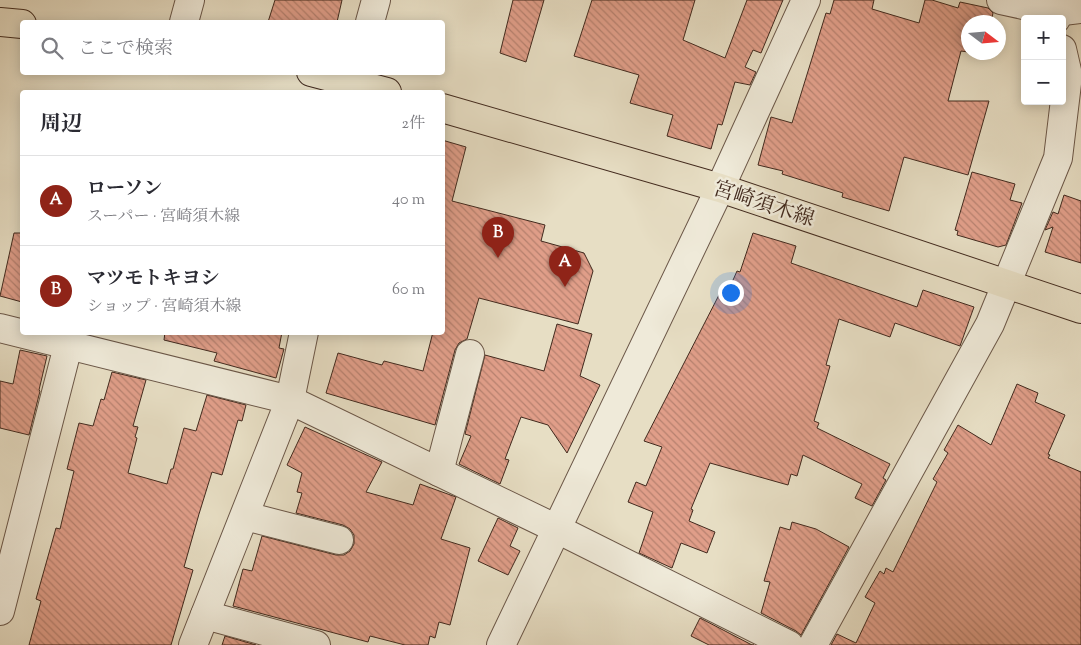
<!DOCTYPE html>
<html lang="ja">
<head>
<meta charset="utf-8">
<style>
  :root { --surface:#fff; --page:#f7f7f7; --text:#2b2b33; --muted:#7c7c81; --line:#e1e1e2; --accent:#8f2418 }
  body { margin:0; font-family:"Sorts Mill Goudy","Noto Serif JP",serif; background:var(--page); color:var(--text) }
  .controls { position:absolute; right:15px; top:15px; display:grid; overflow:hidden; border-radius:5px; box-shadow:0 2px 12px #0003 }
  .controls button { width:45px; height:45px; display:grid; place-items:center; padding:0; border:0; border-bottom:1px solid var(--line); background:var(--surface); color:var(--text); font:25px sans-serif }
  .compass { position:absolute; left:961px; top:15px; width:45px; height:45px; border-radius:50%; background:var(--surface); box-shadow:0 2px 12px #0003; rotate:106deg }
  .you { position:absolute; left:730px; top:292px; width:18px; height:18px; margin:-12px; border:4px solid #fff; border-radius:50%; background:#1a73e8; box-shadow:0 0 0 8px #1a73e833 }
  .badge { display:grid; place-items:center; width:32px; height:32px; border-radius:50%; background:var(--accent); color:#fff; font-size:16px; font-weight:700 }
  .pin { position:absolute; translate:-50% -41px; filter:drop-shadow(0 1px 2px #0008) }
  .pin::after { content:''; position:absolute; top:26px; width:18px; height:15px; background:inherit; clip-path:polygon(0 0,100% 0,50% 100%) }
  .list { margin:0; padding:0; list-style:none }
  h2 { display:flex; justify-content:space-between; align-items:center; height:65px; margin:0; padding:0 20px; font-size:21px }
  h2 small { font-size:16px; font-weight:400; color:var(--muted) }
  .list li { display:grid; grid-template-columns:32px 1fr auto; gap:15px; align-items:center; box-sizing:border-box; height:90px; padding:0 20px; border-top:1px solid var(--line) }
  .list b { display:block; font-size:19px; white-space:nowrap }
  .list p { margin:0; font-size:16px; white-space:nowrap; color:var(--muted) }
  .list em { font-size:16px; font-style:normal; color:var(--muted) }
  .icon { flex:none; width:28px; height:28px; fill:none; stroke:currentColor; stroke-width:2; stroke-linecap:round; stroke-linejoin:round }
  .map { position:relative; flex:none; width:1081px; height:645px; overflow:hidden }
  .search { position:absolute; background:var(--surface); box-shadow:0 2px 12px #0003; left:20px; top:20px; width:425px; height:55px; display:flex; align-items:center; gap:12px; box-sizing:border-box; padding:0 18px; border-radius:5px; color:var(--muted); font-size:19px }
  .panel { position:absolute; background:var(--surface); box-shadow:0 2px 12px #0003; left:20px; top:90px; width:425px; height:245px; border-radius:5px }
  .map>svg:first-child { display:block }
  .building { fill:url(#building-back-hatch); stroke:#422a1e }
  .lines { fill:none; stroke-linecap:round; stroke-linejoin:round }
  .minor-casing { stroke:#6b5748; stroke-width:30 }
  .major-casing { stroke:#422a1e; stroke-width:30 }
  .minor { stroke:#efead9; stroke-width:28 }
  .major { stroke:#e7dec4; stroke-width:28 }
  .labels { text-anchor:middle; stroke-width:5; stroke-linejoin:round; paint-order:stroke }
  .street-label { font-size:21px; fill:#422a1e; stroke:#efead9 }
</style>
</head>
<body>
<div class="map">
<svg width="1081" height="645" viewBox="0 0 1081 645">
  <defs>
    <pattern id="building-back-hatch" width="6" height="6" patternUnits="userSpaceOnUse" patternTransform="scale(1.25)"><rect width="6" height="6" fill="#e09e89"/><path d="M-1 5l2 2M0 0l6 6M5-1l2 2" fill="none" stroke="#b7816f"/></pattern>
  </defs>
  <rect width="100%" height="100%" fill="#e7dec4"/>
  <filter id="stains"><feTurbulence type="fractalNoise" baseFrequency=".004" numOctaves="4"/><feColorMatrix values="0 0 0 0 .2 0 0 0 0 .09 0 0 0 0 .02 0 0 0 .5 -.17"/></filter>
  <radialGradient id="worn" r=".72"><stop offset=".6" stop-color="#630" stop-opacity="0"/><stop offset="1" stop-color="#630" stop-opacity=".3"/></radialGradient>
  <g class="building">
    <path d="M275,0H342L337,22H268Z"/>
    <path d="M513,0H544L526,62L500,53Z"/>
    <path d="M592,0H695L683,40L725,58L747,0H783L761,53L753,50L745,67L756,72L750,85L735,82L722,125L718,124L711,149L667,136L673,115L630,103L639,75L574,56Z"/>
    <path d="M834,0H874L872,9L919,23L925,0H932L958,8L960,2L988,8L993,13L991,22H968V52L961,51L948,101H989L968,175L904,157L889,211L842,197L843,193L782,174L783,171L758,165L771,117L792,123L826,13L830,14Z"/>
    <path d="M442,140L466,147L452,201L545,225L541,241L584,253L593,271L578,324L479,298L467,339L459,343L455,350L435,425L326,393L338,353L382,365L384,361L423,371L433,332H442Z"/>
    <path d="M972,172L1015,184L1010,200L1022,203L1006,245L998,247L957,235L958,231L955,230Z"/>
    <path d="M1064,195L1081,201V263L1045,252L1053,227L1045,230L1053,212L1058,214Z"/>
    <path d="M14,233H22V302L0,296Z"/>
    <path d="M753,233L796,246L791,263L917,307L923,290L974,307L960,346L895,323L890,337L839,319L826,365L830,366L814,421L819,423L817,428L890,464L883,478L886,480L872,506L855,498L862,484L803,455L797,476L791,474L788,485L710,463L691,509L693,510L689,521L715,532L707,553L681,543L672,568L639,553L653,512L628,502L636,482L646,486L662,447L644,441L720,293L726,296L737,271L740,272Z"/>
    <path d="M557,324L592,334L580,376L600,385L567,453L548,425L521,417L505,459L509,460L500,484L459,464L471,436L465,434L485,355L544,371Z"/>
    <path d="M165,332H282L279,348L284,349L276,378L214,361L217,353L164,340Z"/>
    <path d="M20,350L47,356L39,390L40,391L29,435L0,428V381L13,384Z"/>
    <path d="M112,372L146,380L133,426L138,427L135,437L137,438L128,473L167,484L171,469H173L184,428L196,431L207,395L246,405L242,421L238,420L222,475L212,472L199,514L184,567L193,570L171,645H29L41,601L36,599L56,528L60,529L74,471L67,469L79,423L93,426L101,399L104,400Z"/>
    <path d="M1017,384L1038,393L1035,402L1065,415L1048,454L1050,455L1048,458L1081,472V645H831L837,634L856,643L875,603L865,597L880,571L884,574L886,568L893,572L937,482L933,479L948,453L944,450L958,425L991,445Z"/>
    <path d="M305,427L382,462L366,492L413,505L420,484L456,497L441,539L470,548L450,625L439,622L435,638L430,636L428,645H405L370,636L368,642L233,606L243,569L252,571L262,536L336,555H344L350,551L354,544V535L350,529L343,525L296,513L302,493L297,492L302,473L287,465Z"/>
    <path d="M498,518L518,528L510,546L520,551L508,575L478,561Z"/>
    <path d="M792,522L816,529L849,547L801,635L796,631L761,613L770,582L764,581L780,527L790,530Z"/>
    <path d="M700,618L752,645H754H709L691,636Z"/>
    <path d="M225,636L256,645H222Z"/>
  </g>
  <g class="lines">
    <g class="minor-casing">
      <g id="minor">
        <path d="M1001,0L1055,12L1056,19"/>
        <path d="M1055,12L1081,9"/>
        <path d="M184,22L190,0"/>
        <path d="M370,22L376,0"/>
        <path d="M0,328L290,400L557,529L789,645"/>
        <path d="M439,472L470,354"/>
        <path d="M245,516L339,540"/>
        <path d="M0,611L68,346"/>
        <path d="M205,615L316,645"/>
        <path d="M193,645L290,400L304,332"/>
        <path d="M501,645L720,188L806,0"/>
        <path d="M813,645L990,324L1058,158L1068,75L1062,49"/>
      </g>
    </g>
    <g class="major-casing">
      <g id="major">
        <path d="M0,22L22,24"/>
        <path d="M311,72L387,92"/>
        <path d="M442,108L720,188L1081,309"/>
      </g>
    </g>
    <use href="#minor" class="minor"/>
    <use href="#major" class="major"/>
  </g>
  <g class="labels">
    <g class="street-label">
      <text transform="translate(764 203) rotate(18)" y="7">宮崎須木線</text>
    </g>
  </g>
  <rect width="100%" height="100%" filter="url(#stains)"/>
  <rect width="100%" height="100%" fill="url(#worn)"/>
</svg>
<div class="controls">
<button>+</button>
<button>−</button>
</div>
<svg class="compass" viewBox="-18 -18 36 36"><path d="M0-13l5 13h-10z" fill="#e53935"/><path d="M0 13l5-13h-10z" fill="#7c7c81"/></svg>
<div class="you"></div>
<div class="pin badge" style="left:565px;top:287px">A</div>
<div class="pin badge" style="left:498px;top:258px">B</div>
<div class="search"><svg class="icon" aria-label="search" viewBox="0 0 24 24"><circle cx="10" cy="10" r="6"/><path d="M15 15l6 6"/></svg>ここで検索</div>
<section class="panel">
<h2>周辺<small>2件</small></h2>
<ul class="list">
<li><span class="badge">A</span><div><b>ローソン</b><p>スーパー · 宮崎須木線</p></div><em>40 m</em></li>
<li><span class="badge">B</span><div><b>マツモトキヨシ</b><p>ショップ · 宮崎須木線</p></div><em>60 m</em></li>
</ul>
</section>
</div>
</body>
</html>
